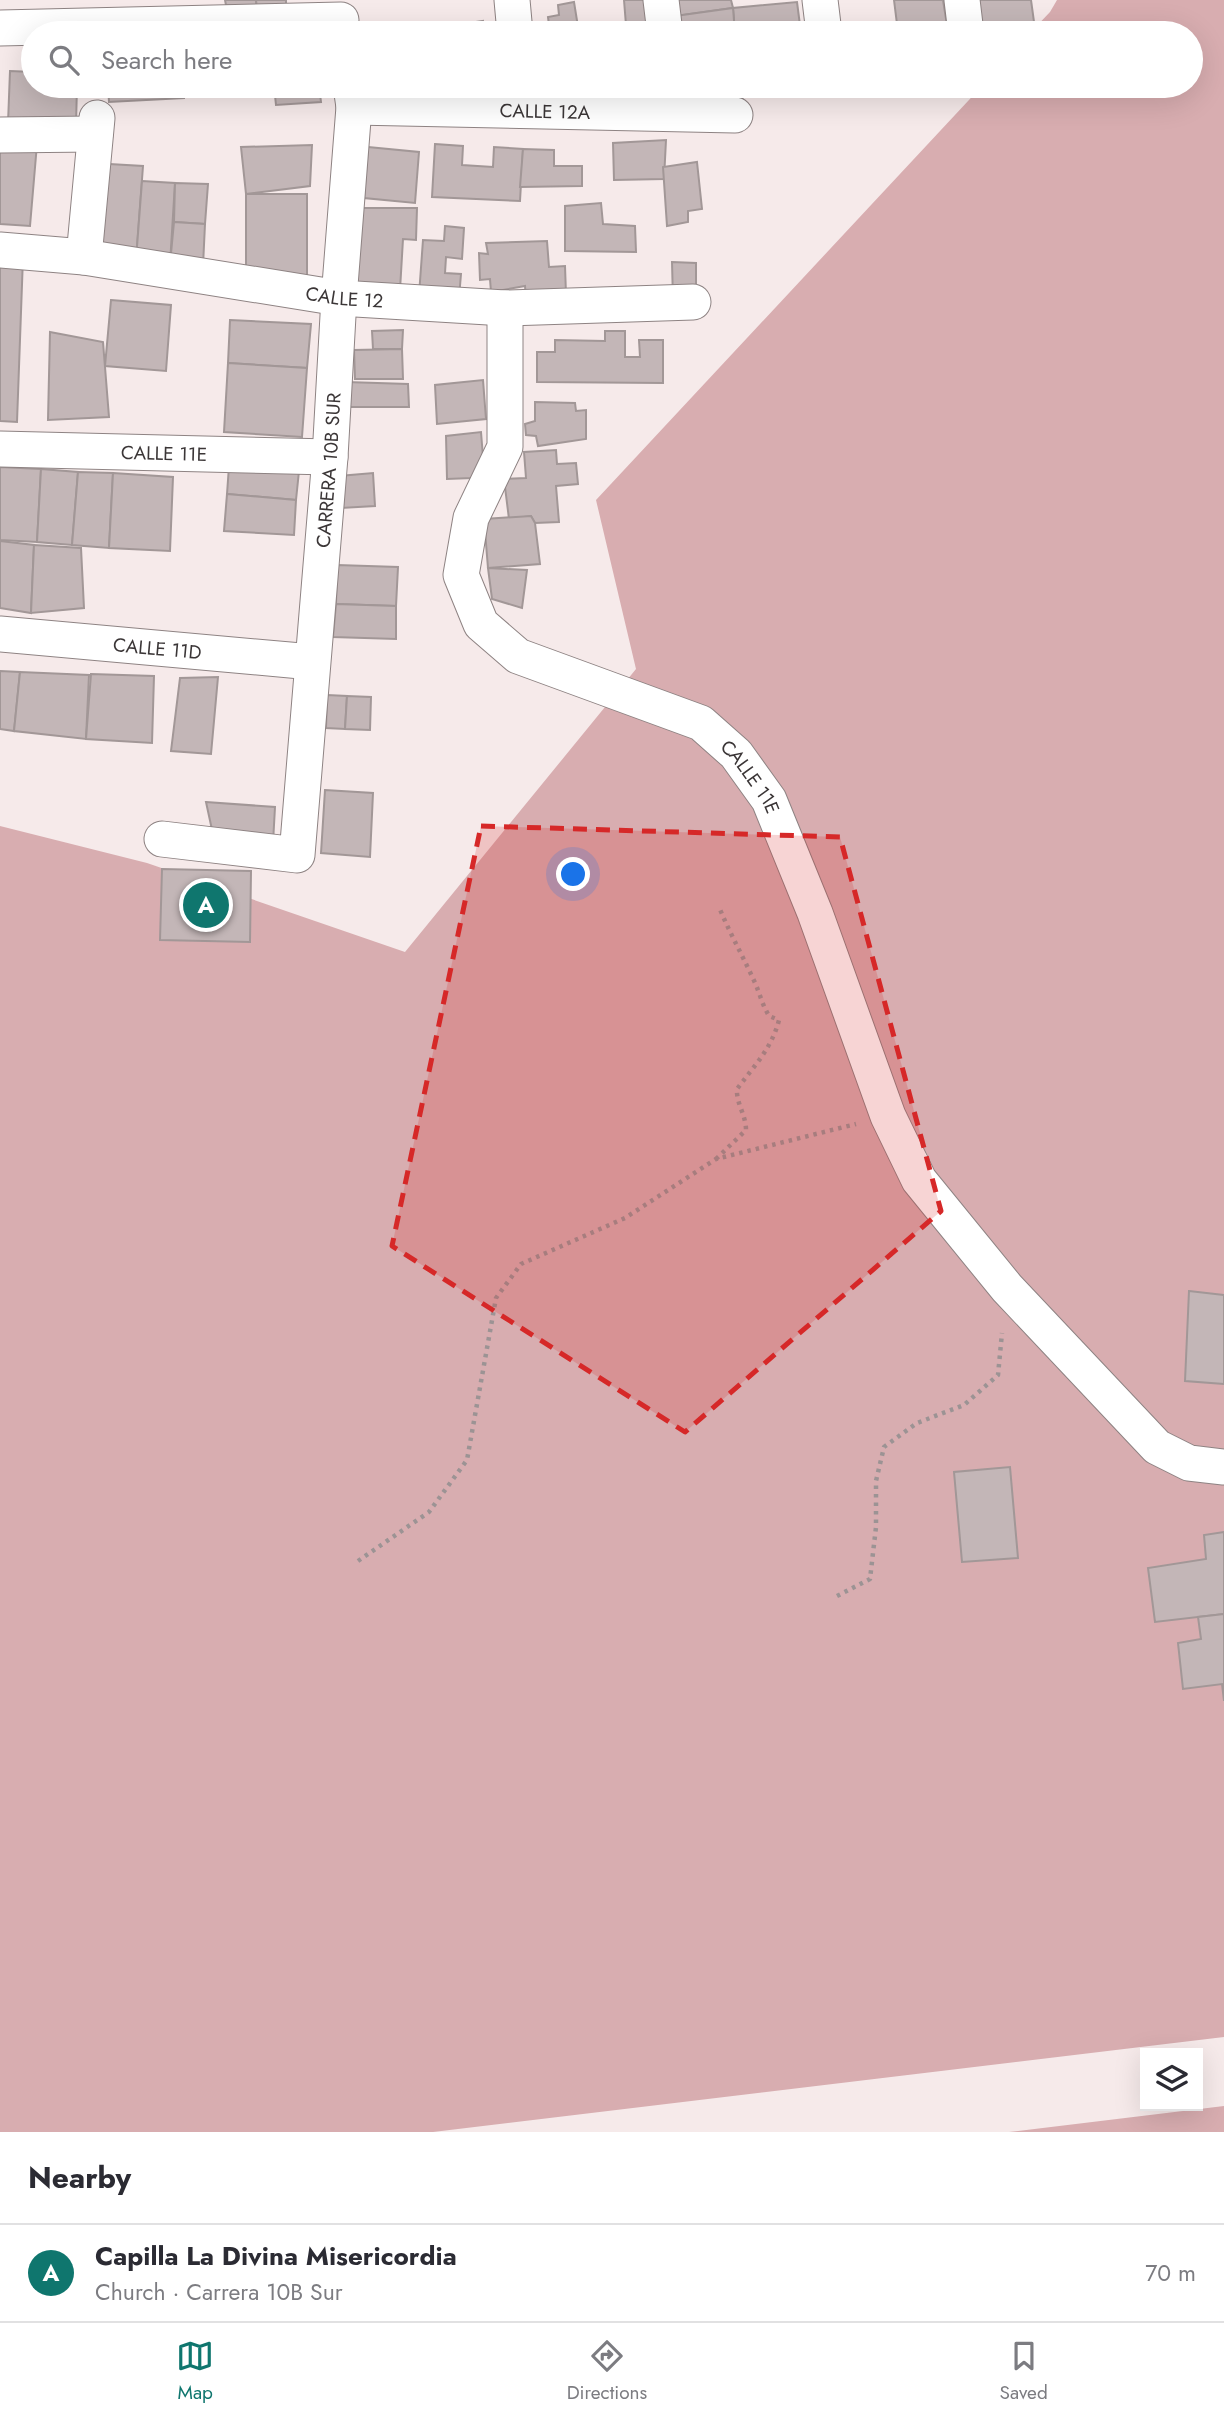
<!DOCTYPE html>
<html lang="en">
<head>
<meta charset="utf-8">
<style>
  :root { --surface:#fff; --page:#f7f7f7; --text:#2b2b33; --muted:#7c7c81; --line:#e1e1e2; --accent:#0f766e }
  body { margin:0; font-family:Jost,sans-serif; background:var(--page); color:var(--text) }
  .controls { position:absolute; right:21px; bottom:21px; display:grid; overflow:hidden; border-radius:0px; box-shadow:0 7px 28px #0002 }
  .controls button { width:63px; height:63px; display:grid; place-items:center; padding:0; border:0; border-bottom:2px solid var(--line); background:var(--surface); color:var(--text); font:35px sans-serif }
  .you { position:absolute; left:574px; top:875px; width:24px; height:24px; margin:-18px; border:5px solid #fff; border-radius:50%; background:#1a73e8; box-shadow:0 0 0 10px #1a73e833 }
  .badge { display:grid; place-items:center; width:46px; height:46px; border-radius:50%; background:var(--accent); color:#fff; font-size:23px; font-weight:700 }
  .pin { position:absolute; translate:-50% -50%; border:4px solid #fff; box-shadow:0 2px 7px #0006 }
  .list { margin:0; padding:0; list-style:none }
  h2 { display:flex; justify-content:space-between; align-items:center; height:91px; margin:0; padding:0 28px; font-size:30px }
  h2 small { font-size:23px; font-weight:400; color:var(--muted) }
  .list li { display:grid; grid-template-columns:46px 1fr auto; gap:21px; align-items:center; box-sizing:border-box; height:98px; padding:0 28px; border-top:2px solid var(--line) }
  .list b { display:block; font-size:26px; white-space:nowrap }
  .list p { margin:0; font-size:23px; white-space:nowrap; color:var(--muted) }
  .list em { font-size:23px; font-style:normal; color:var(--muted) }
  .icon { flex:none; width:38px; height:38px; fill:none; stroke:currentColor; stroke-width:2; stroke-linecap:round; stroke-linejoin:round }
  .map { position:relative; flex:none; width:1224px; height:2132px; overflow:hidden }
  .search { position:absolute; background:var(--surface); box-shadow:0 7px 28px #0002; left:21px; right:21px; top:21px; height:77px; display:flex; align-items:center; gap:18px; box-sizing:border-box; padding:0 24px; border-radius:38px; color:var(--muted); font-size:26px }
  .sheet { height:189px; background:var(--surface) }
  nav { display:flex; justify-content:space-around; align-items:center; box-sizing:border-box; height:98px; border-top:2px solid var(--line); background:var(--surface); font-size:19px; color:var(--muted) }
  nav a { display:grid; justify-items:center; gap:4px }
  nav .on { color:var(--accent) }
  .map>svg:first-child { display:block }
  .green { fill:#d8adb0 }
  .building { fill:#c3b6b7; stroke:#a29797; stroke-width:2 }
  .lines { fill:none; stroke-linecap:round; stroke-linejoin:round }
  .street-casing { stroke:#8e8383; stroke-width:37 }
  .path { stroke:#9c9394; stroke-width:4.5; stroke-dasharray:3.5 5; stroke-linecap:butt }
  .street { stroke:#fff; stroke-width:35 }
  .marked { fill:#d62828; fill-opacity:0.2; stroke:#d62828; stroke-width:5; stroke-dasharray:14 9; stroke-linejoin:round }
  .labels { text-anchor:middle; stroke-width:6; stroke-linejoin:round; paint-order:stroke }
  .street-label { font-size:19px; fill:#3b3637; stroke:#f6eaea }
</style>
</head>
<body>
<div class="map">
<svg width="1224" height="2132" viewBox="0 0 1224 2132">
  <rect width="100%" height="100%" fill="#f6eaea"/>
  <g class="green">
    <path d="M1057,0H1224V2037L433,2132H0V826L147,863L405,952L636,669L596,500L982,86H1191V33H1030L1050,12Z"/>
    <path d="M1224,2106V2132H1009Z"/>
  </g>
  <g class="building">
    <path d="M225,0H256L257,9L226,5Z"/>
    <path d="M256,0H286V6L257,9Z"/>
    <path d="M624,0H657L660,21L626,25Z"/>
    <path d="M673,0H731L733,8L675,16Z"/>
    <path d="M894,0H943L947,25L898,32Z"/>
    <path d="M970,0H1031L1035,29L975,33Z"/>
    <path d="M574,2L579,33H550L548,17L559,15L558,5Z"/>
    <path d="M797,2L801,33H735L733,8Z"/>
    <path d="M733,8L735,33H677L675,16Z"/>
    <path d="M483,21L484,33H443L442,27Z"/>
    <path d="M10,71L33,72V86H77L76,125L8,123Z"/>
    <path d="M108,86H184V98L109,102Z"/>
    <path d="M274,86H319L321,102L276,105Z"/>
    <path d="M683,86H741L743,103L685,109Z"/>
    <path d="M666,140L664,179L614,180L613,143Z"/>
    <path d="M0,141L37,144L30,226L0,224Z"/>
    <path d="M435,144L463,146L462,165L493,167L494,147L523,149L520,201L432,197Z"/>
    <path d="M312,145L310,186L246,194L241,147Z"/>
    <path d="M368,147L419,152L415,203L364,198Z"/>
    <path d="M523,149L554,150V166H582V186L520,187Z"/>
    <path d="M697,162L702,209L688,211V222L667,226L663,167Z"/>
    <path d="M92,163L143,166L136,260L89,247Z"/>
    <path d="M142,181L175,183L170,264L136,260Z"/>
    <path d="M175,183L208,184L205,224L174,222Z"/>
    <path d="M246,194H307V279L246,280Z"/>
    <path d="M601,203L603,224L635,226L636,252L565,251V206Z"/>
    <path d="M356,208H417L416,240L403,239L400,290L352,284Z"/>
    <path d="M174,222L205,224L203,266L170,264Z"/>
    <path d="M445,226L464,228L462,259L446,257L445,273L461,274L459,298L419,295L423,240L444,241Z"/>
    <path d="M547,241L549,267L565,266L566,294L526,299L525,286L491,292L490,279L480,280L479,253L488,254L486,243Z"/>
    <path d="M0,256L23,257L17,422L0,421Z"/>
    <path d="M672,262L696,263V299L673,300Z"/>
    <path d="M111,300L171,305L166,371L105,366Z"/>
    <path d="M230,320L311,324L307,368L228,363Z"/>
    <path d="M403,330L402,349H373L372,331Z"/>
    <path d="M605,331H625V357H640L639,340H663V383L537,382V352H555V340L605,341Z"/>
    <path d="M50,332L103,342L109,417L48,420Z"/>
    <path d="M402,349L403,379H355L354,350Z"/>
    <path d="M228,363L307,368L302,437L224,432Z"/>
    <path d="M483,380L486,419L437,424L435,385Z"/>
    <path d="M346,382L408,384L409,407H349Z"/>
    <path d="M535,402L575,403L576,411L586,410V439L538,446L536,436L526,435L525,424L535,421Z"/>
    <path d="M481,432L483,457L472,478L447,479L446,436Z"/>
    <path d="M556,450L557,464L576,463L578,484L556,486L559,522L535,523L531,516L509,519L504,479L526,478L524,452Z"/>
    <path d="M229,466L299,471L296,500L227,494Z"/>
    <path d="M0,467L41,469L37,542L0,540Z"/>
    <path d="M41,469L78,472L72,545L37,542Z"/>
    <path d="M78,472L113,473L109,548L72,545Z"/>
    <path d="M113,473L173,477L170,551L109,548Z"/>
    <path d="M373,473L375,506L341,508L339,476Z"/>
    <path d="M227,494L296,500L294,535L224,531Z"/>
    <path d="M531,516L535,523L540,564L488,568L484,519Z"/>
    <path d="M0,541L34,545L31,613L0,608Z"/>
    <path d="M34,545L81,548L84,608L31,613Z"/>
    <path d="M337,565L398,567L396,606L336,604Z"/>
    <path d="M488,568L527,570L522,608L492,599Z"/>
    <path d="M336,604L396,606V639L333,637Z"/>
    <path d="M0,671L20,672L14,731L0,729Z"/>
    <path d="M20,672L89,675L86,739L14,731Z"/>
    <path d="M91,674L154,676L152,743L86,739Z"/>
    <path d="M218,677L211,754L171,751L180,678Z"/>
    <path d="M327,695L347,696L345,729L326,728Z"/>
    <path d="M347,696L371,697L370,730L345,729Z"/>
    <path d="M325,790L373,793L370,857L321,853Z"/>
    <path d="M206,802L275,807L273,843L214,839Z"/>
    <path d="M162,869L251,871L250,942L160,940Z"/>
    <path d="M1189,1291L1224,1295V1384L1185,1381Z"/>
    <path d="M1010,1467L1018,1558L962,1562L954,1472Z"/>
    <path d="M1224,1532V1614L1155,1622L1148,1568L1206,1559L1204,1535Z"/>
    <path d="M1224,1614V1701L1222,1684L1183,1689L1178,1643L1201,1639L1198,1617Z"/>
  </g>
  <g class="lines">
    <g class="street-casing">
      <g id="street">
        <path d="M512,0L515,33"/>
        <path d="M661,0L665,33"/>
        <path d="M820,0L824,33"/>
        <path d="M962,0L966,33"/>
        <path d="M0,28L341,20"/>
        <path id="s1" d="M354,107L735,115"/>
        <path d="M0,135L95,134"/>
        <path id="s2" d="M0,250L84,257L339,298L505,308L693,302"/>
        <path d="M84,257L97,118"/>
        <path id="s3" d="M505,308V447L471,518L461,575L481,624L518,656L701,723L736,754L769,800L815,913L888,1116L919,1180L1007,1288L1157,1447L1189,1463L1224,1467"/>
        <path id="s4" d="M0,449L330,457"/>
        <path id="s5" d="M0,634L312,662"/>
        <path id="s6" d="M162,839L297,855L330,457L339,298L354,107L351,86"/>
      </g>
    </g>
    <g class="path">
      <path d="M716,1159L746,1130C746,1115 736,1103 737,1089C754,1066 772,1048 779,1020L769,1016C763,1006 760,995 756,985C744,958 730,934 719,907"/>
      <path d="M358,1561L429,1512L467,1460L496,1298L521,1264L625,1218L716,1159L856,1124"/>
      <path d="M837,1596L870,1579L876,1527V1481L884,1447L917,1423L964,1405L998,1375L1002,1333"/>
    </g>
    <use href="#street" class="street"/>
  </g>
  <path class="marked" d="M481,826L840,837L941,1211L685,1432L392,1246Z"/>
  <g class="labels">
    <g class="street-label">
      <text dy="7" stroke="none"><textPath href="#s1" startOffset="191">CALLE 12A</textPath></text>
      <text dy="7" stroke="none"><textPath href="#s2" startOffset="348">CALLE 12</textPath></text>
      <text dy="7" stroke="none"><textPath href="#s4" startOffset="164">CALLE 11E</textPath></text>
      <text dy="7" stroke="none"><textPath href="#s6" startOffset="522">CARRERA 10B SUR</textPath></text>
      <text dy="7" stroke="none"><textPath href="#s5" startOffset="158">CALLE 11D</textPath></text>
      <text dy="7" stroke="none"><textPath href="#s3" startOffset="646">CALLE 11E</textPath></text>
    </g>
  </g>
</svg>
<div class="controls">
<button><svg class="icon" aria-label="layers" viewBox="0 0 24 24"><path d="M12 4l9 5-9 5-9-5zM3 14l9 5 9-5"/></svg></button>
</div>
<div class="you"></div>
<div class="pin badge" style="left:206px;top:905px">A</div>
<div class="search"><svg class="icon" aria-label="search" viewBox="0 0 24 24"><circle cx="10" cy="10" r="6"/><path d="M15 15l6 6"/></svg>Search here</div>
</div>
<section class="sheet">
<h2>Nearby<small></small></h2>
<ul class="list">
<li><span class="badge">A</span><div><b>Capilla La Divina Misericordia</b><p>Church · Carrera 10B Sur</p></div><em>70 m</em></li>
</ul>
</section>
<nav>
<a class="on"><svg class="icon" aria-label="map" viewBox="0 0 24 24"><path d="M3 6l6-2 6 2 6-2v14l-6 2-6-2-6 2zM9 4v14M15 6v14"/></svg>Map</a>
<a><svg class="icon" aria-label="directions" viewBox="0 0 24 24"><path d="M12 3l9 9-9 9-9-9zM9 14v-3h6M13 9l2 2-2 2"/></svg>Directions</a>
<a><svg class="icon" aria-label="saved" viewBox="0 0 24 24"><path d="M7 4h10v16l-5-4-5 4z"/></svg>Saved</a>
</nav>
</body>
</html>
